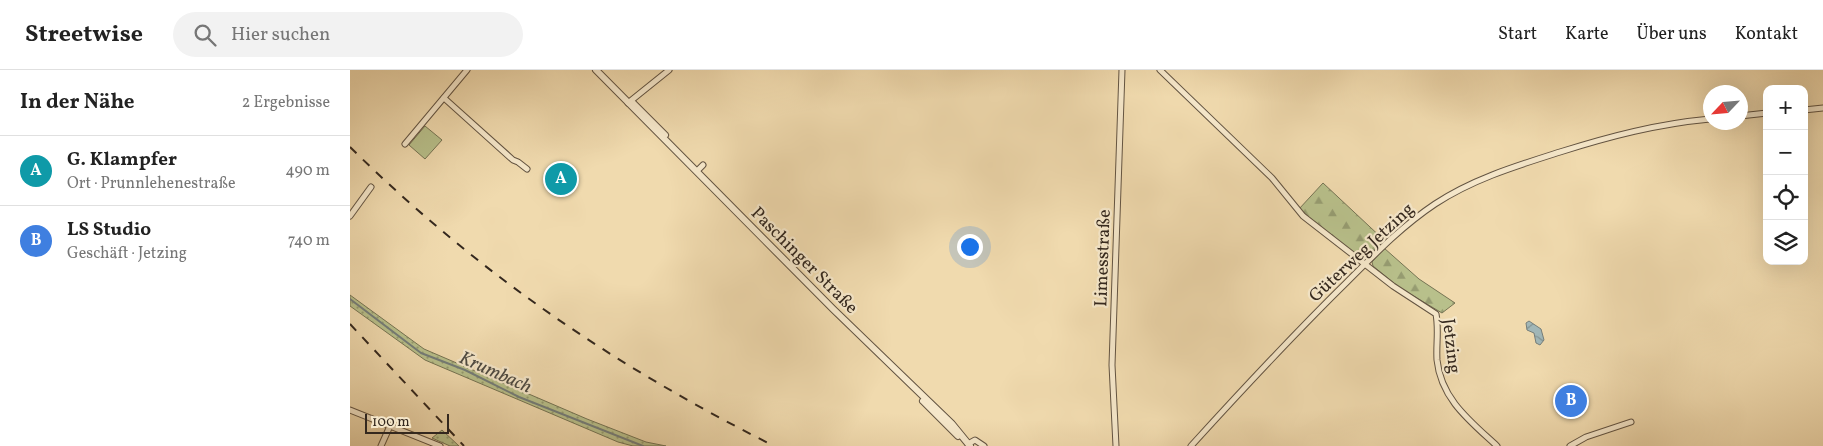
<!DOCTYPE html>
<html lang="de">
<head>
<meta charset="utf-8">
<style>
  :root { --surface:#fff; --page:#f2f2f2; --text:#222; --muted:#767676; --line:#e0e0e0; --accent:#111827 }
  body { margin:0; font-family:Vollkorn,serif; background:var(--page); color:var(--text) }
  .controls { position:absolute; right:15px; top:15px; display:grid; overflow:hidden; border-radius:10px; box-shadow:0 5px 20px #0002 }
  .controls button { width:45px; height:45px; display:grid; place-items:center; padding:0; border:0; border-bottom:1px solid var(--line); background:var(--surface); color:var(--text); font:25px sans-serif }
  .compass { position:absolute; left:1353px; top:15px; width:45px; height:45px; border-radius:50%; background:var(--surface); box-shadow:0 5px 20px #0002; rotate:244deg }
  .scale { position:absolute; left:15px; bottom:12px; width:84px; box-sizing:border-box; padding-left:5px; border:2px solid #34281e; border-top:0; font-size:14px; line-height:18px; white-space:nowrap; color:#34281e; -webkit-text-stroke:4px #f5e7ca; paint-order:stroke }
  .you { position:absolute; left:619px; top:176px; width:18px; height:18px; margin:-12px; border:4px solid #fff; border-radius:50%; background:#1a73e8; box-shadow:0 0 0 8px #1a73e833 }
  .badge { display:grid; place-items:center; width:32px; height:32px; border-radius:50%; background:var(--accent); color:#fff; font-size:16px; font-weight:700 }
  .pin { position:absolute; translate:-50% -50%; border:2px solid #fff; box-shadow:0 1px 5px #0006 }
  .list { margin:0; padding:0; list-style:none }
  h2 { display:flex; justify-content:space-between; align-items:center; height:65px; margin:0; padding:0 20px; font-size:21px }
  h2 small { font-size:16px; font-weight:400; color:var(--muted) }
  .list li { display:grid; grid-template-columns:32px 1fr auto; gap:15px; align-items:center; box-sizing:border-box; height:70px; padding:0 20px; border-top:1px solid var(--line) }
  .list b { display:block; font-size:19px; white-space:nowrap }
  .list p { margin:0; font-size:16px; white-space:nowrap; color:var(--muted) }
  .list em { font-size:16px; font-style:normal; color:var(--muted) }
  .icon { flex:none; width:28px; height:28px; fill:none; stroke:currentColor; stroke-width:2; stroke-linecap:round; stroke-linejoin:round }
  .map { position:relative; flex:none; width:1473px; height:376px; overflow:hidden }
  header { display:flex; align-items:center; gap:30px; box-sizing:border-box; height:70px; padding:0 25px; background:var(--surface); border-bottom:1px solid var(--line) }
  header strong { font-size:24px }
  nav { display:flex; gap:28px; margin-inline-start:auto; font-size:18px }
  .search { width:350px; height:45px; background:var(--page); display:flex; align-items:center; gap:12px; box-sizing:border-box; padding:0 18px; border-radius:28px; color:var(--muted); font-size:19px }
  main { display:flex }
  aside { flex:1; background:var(--surface) }
  .map>svg:first-child { display:block }
  .grass { fill:url(#grass-dots); stroke:#767454 }
  .forest { fill:url(#forest-firs); stroke:#767454 }
  .garden { fill:#b8c08b; stroke:#767454 }
  .water { fill:url(#water-waves); stroke:#757e7a }
  .lines { fill:none; stroke-linecap:round; stroke-linejoin:round }
  .stream { stroke:#757e7a; stroke-width:2 }
  .minor-casing { stroke:#635442; stroke-width:7 }
  .tertiary-casing { stroke:#635442; stroke-width:8 }
  .minor { stroke:#f5e7ca; stroke-width:5 }
  .tertiary { stroke:#f5e7ca; stroke-width:6 }
  .rail { stroke:#34281e; stroke-width:2; stroke-dasharray:9 9; stroke-linecap:butt }
  .labels { text-anchor:middle; stroke-width:4.5; stroke-linejoin:round; paint-order:stroke }
  .street-label { font-size:18px; fill:#34281e; stroke:#f5e7ca }
  .water-label { font-size:19px; font-style:italic; fill:#4f4c44; stroke:#f5e7ca }
</style>
</head>
<body>
<header>
<strong>Streetwise</strong>
<div class="search"><svg class="icon" aria-label="search" viewBox="0 0 24 24"><circle cx="10" cy="10" r="6"/><path d="M15 15l6 6"/></svg>Hier suchen</div>
<nav><a>Start</a><a>Karte</a><a>Über uns</a><a>Kontakt</a></nav>
</header>
<main>
<aside>
<h2>In der Nähe<small>2 Ergebnisse</small></h2>
<ul class="list">
<li><span class="badge" style="background:#0f9aa8">A</span><div><b>G. Klampfer</b><p>Ort · Prunnlehenestraße</p></div><em>490 m</em></li>
<li><span class="badge" style="background:#3f7fe0">B</span><div><b>LS Studio</b><p>Geschäft · Jetzing</p></div><em>740 m</em></li>
</ul>
</aside>
<div class="map">
<svg width="1473" height="376" viewBox="0 0 1473 376">
  <defs>
    <pattern id="grass-dots" width="8" height="8" patternUnits="userSpaceOnUse" patternTransform="scale(1.25)"><rect width="8" height="8" fill="#b8c08b"/><path d="M2 2h.1M6 6h.1" fill="none" stroke="#969c71" stroke-width="1.8" stroke-linecap="round"/></pattern>
    <pattern id="forest-firs" width="22" height="20" patternUnits="userSpaceOnUse" patternTransform="scale(1.25)"><rect width="22" height="20" fill="#b8c08b"/><path d="M5 1l3.5 6h-7zM16 11l3.5 6h-7z" fill="#969c71"/></pattern>
    <pattern id="water-waves" width="16" height="10" patternUnits="userSpaceOnUse" patternTransform="scale(1.25)"><rect width="16" height="10" fill="#a1b7b8"/><path d="M0 5q4-4 8 0t8 0" fill="none" stroke="#849595"/></pattern>
  </defs>
  <rect width="100%" height="100%" fill="#f0daae"/>
  <filter id="stains"><feTurbulence type="fractalNoise" baseFrequency=".004" numOctaves="4"/><feColorMatrix values="0 0 0 0 .2 0 0 0 0 .09 0 0 0 0 .02 0 0 0 .5 -.17"/></filter>
  <radialGradient id="worn" r=".72"><stop offset=".6" stop-color="#630" stop-opacity="0"/><stop offset="1" stop-color="#630" stop-opacity=".3"/></radialGradient>
  <g class="grass">
    <path d="M0,225L74,279L237,349L296,372L316,376H283L268,372L75,290L0,236Z"/>
    <path d="M92,360L109,376H100L82,368Z"/>
  </g>
  <g class="forest">
    <path d="M973,113L1035,171L1015,190L1011,189L949,139Z"/>
    <path d="M1034,178L1069,209L1105,233L1092,243L1050,218L1023,196L1022,192Z"/>
  </g>
  <path class="garden" d="M75,56L92,70L75,89L59,75Z"/>
  <path class="water" d="M1179,251L1191,259L1194,270L1190,275L1186,273L1184,263L1177,260L1176,253Z"/>
  <g class="lines">
    <path class="stream" d="M0,229L71,283L115,300L169,327L293,376"/>
    <g class="minor-casing">
      <g id="minor">
        <path d="M810,0L922,108L953,146L1043,216L1086,244C1089,260 1086,274 1087,290C1091,329 1120,351 1147,376"/>
        <path d="M94,28L163,90L168,92L177,99"/>
        <path d="M278,33L319,0"/>
        <path d="M1454,40L1473,38"/>
        <path d="M1390,46L1417,43"/>
        <path d="M55,74L117,0"/>
        <path d="M347,101L353,95"/>
        <path d="M0,146L21,117"/>
        <path d="M0,340L90,376"/>
        <path d="M618,374L625,370L634,376"/>
        <path d="M31,376L40,356"/>
        <path d="M766,376L762,295L772,0"/>
        <path d="M841,376C892,320 943,265 997,212C1025,184 1052,156 1085,134C1123,109 1166,96 1210,82C1261,66 1307,54 1360,49"/>
        <path d="M1220,376L1236,367L1281,352"/>
      </g>
    </g>
    <g class="tertiary-casing">
      <g id="tertiary">
        <path d="M246,0L483,239L602,354L620,376"/>
        <path d="M283,33L315,65"/>
        <path d="M573,331L608,366"/>
      </g>
    </g>
    <use href="#minor" class="minor"/>
    <use href="#tertiary" class="tertiary"/>
    <g class="rail">
      <path d="M0,77C129,204 263,295 424,376"/>
      <path d="M0,254L114,376"/>
    </g>
  </g>
  <g class="labels">
    <g class="street-label">
      <text transform="translate(1011 182) rotate(-43)" y="6">Güterweg Jetzing</text>
      <text transform="translate(752 188) rotate(-88)" y="6">Limesstraße</text>
      <text transform="translate(455 190) rotate(45)" y="6">Paschinger Straße</text>
      <text transform="translate(1102 276) rotate(83)" y="6">Jetzing</text>
    </g>
    <g class="water-label">
      <text transform="translate(146 301) rotate(24)" y="7">Krumbach</text>
    </g>
  </g>
  <rect width="100%" height="100%" filter="url(#stains)"/>
  <rect width="100%" height="100%" fill="url(#worn)"/>
</svg>
<div class="controls">
<button>+</button>
<button>−</button>
<button><svg class="icon" aria-label="locate" viewBox="0 0 24 24"><circle cx="12" cy="12" r="6"/><path d="M12 2v4M12 18v4M2 12h4M18 12h4"/></svg></button>
<button><svg class="icon" aria-label="layers" viewBox="0 0 24 24"><path d="M12 4l9 5-9 5-9-5zM3 14l9 5 9-5"/></svg></button>
</div>
<svg class="compass" viewBox="-18 -18 36 36"><path d="M0-13l5 13h-10z" fill="#e53935"/><path d="M0 13l5-13h-10z" fill="#767676"/></svg>
<div class="scale">100 m</div>
<div class="you"></div>
<div class="pin badge" style="left:211px;top:109px;background:#0f9aa8">A</div>
<div class="pin badge" style="left:1221px;top:331px;background:#3f7fe0">B</div>
</div>
</main>
</body>
</html>
